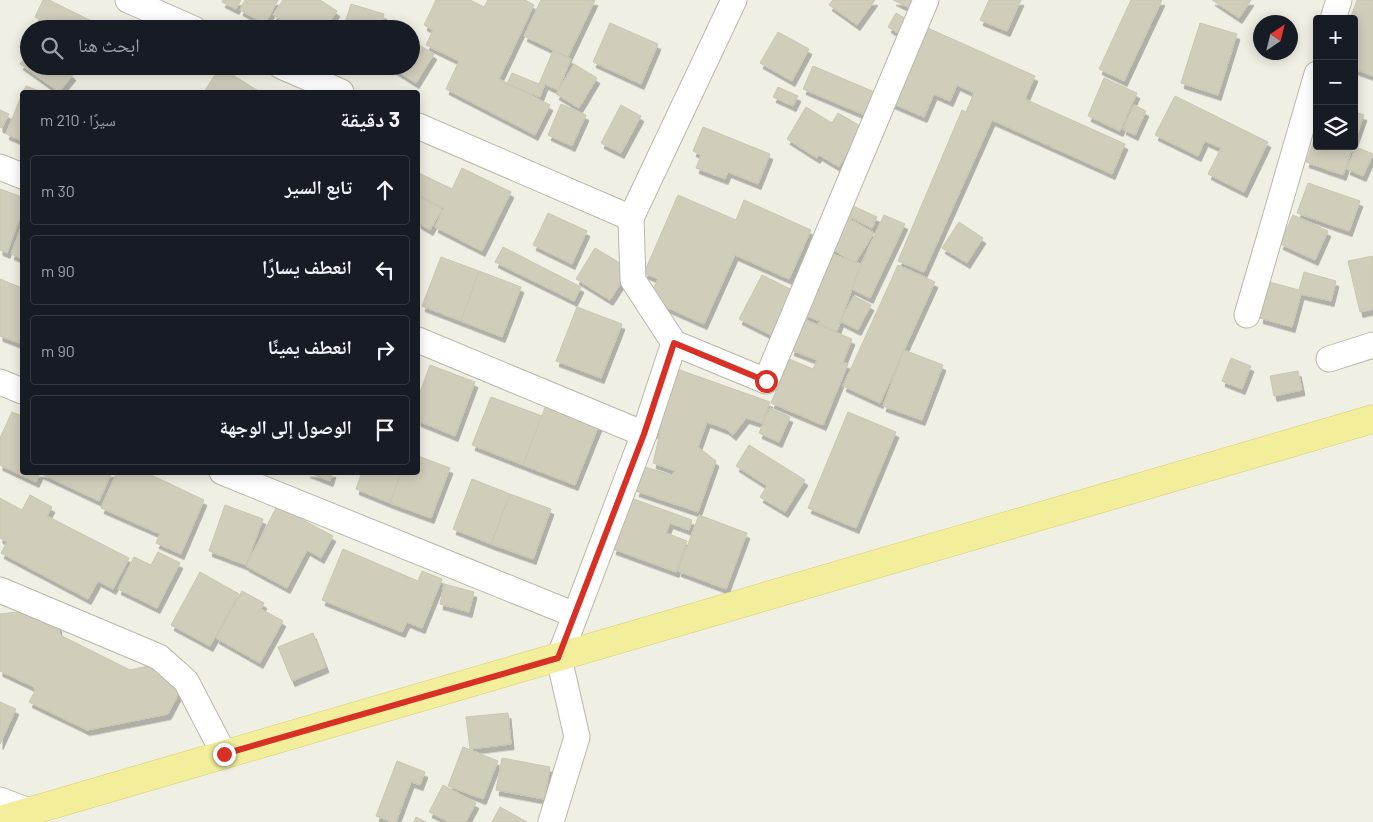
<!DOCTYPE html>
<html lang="ar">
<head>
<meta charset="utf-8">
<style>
  :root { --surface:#171b24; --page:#242831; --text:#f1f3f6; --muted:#9ea1a6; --line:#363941 }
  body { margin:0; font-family:Barlow,"Noto Naskh Arabic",sans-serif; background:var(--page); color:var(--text); direction:rtl }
  .controls { position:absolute; right:15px; top:15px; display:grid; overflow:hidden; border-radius:5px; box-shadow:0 2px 12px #0003 }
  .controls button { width:45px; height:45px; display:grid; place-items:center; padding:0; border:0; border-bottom:1px solid var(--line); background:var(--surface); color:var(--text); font:25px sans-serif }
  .compass { position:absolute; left:1253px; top:15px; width:45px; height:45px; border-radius:50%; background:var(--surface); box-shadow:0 2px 12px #0003; rotate:35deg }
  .stop { position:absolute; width:15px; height:15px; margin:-11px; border:4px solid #d93025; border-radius:50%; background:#fff }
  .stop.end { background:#d93025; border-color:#fff; box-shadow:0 1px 5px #0008 }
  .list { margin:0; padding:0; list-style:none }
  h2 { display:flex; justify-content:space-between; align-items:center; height:65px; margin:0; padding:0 20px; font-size:21px }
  h2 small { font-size:16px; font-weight:400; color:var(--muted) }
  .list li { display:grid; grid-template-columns:32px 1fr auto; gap:15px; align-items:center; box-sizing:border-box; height:70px; margin:0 10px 10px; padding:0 10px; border:1px solid var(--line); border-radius:5px }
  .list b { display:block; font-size:19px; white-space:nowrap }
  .list em { font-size:16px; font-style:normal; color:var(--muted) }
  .icon { flex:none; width:28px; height:28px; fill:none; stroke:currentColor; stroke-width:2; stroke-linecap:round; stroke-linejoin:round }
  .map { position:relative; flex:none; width:1373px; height:822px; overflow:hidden; direction:ltr }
  .search { position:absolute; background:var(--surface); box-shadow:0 2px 12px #0003; left:20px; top:20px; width:400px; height:55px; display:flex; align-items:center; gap:12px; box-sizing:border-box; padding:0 18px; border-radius:28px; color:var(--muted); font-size:19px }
  .panel { position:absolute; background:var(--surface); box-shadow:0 2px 12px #0003; left:20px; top:90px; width:400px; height:385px; border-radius:5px; direction:rtl }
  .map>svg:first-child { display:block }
  .building { fill:#d0cdbb; stroke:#cac6af; filter:url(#shadow) }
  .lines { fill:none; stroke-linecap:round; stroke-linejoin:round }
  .minor-casing { stroke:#bab8a8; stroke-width:27 }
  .primary-casing { stroke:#d5ce6d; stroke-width:29 }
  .minor { stroke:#fff; stroke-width:25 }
  .primary { stroke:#f2ee9b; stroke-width:28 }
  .route { stroke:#d93025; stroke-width:6 }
</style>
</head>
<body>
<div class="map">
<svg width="1373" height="822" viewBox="0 0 1373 822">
  <defs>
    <filter id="shadow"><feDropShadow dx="3" dy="5.5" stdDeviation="0" flood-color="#0004"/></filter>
  </defs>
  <rect width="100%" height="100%" fill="#f0efe4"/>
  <g class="building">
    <path d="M43,0H49L108,29H42L45,22L35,17Z"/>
    <path d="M223,0H241L236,9L222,2Z"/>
    <path d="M245,0H278L265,24L240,10Z"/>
    <path d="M283,0H320L337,11L325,29H295L273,15Z"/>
    <path d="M436,0H470L484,7L488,0H525L534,5L499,79L550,105L535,135L446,89L459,61L426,45L433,30L424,25Z"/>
    <path d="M541,0H595L568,57L524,36Z"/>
    <path d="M833,0H875L857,25L829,5Z"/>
    <path d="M893,0H916L912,9Z"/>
    <path d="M989,0H1021L1007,31L980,20Z"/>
    <path d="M1131,0H1162L1124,81L1099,69Z"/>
    <path d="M1212,0H1251L1239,18Z"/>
    <path d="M1357,0H1373V76L1354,69V19H1350Z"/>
    <path d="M351,4L384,14L380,29H343Z"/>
    <path d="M896,13L908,20L899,34L888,27Z"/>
    <path d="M610,23L658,44L641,84L593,62Z"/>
    <path d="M1200,23L1237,34L1218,95L1181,83Z"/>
    <path d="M921,25L1035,76L1025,99L1125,144L1112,174L992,120L924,272L898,261L962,110L966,112L974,93L957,85L950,101L934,94L924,117L889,102Z"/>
    <path d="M778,32L809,49L792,81L760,63Z"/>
    <path d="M411,40L434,54L416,83L389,66H411Z"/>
    <path d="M553,51L571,59L558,90L545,84L540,97L507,84L512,73L539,84Z"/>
    <path d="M29,52V66H62L73,75L59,92L20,64Z"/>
    <path d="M574,64L597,78L579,108L556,94Z"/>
    <path d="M813,66L877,93L867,116L803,89Z"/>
    <path d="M220,67L260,92H204Z"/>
    <path d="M1104,78L1137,93L1120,131L1088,116Z"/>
    <path d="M26,86L42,92H23Z"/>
    <path d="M778,87L798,96L793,106L773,97Z"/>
    <path d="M22,94V141L6,134Z"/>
    <path d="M1175,96L1268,142L1244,192L1208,174L1221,148L1205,141L1198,156L1155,135Z"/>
    <path d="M561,104L586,115L572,146L548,135Z"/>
    <path d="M621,105L641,116L621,153L601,143Z"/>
    <path d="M1134,105L1146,111L1135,135L1123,129Z"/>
    <path d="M806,107L832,123L838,113L862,127L839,167L819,155L817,158L787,139Z"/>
    <path d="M0,110L9,114L2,128L0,127Z"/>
    <path d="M1354,112L1364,115L1354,143Z"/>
    <path d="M703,127L770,154L758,184L728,172L725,179L696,168L701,155L693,151Z"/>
    <path d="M1317,132V146H1353L1343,175L1306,162Z"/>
    <path d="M1356,147L1373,154L1363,176L1347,169Z"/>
    <path d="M462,168L511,192L482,251L435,227L444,208L418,195L419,173L452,189Z"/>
    <path d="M1308,183L1360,201L1349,231L1297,213Z"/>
    <path d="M0,189L22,197V211L7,253L0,250Z"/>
    <path d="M678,195L736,220L744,200L811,230L789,279L735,255L704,324L648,299L658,279L644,273Z"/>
    <path d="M418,196L442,209L430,230L418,223Z"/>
    <path d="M851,205L877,217L872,228L846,215Z"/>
    <path d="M548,213L587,231L572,264L533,245Z"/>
    <path d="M843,215L874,233L855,263L825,245Z"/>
    <path d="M884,215L905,224L870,298L850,288Z"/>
    <path d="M1293,215L1328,231L1315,260L1280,244Z"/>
    <path d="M959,222L983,238L967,263L942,248Z"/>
    <path d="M22,225V259L11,254Z"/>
    <path d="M503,247L581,287L574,301L495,262Z"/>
    <path d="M595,248L630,269L610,300L576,279Z"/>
    <path d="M826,252L861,264L837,331L818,324L820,321L804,315Z"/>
    <path d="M1373,256V309L1360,312L1348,261Z"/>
    <path d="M441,257L479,271L461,321L422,306Z"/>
    <path d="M898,265L935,282L880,403L843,386Z"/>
    <path d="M479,271L521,287L502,337L461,321Z"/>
    <path d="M1304,272L1336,281L1331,301L1301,294L1292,327L1260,318L1269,282L1299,290Z"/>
    <path d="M762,275L796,292L773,336L739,319Z"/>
    <path d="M0,279L22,288V336L19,343L0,336Z"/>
    <path d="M854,296L871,305L858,330L840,321Z"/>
    <path d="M577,307L622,324L601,378L556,361Z"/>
    <path d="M803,319L852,339L843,362L848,364L823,425L771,403L789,359L813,369L817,360L791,350Z"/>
    <path d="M904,350L943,365L922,420L883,406Z"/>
    <path d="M1231,358L1251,366L1242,389L1222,381Z"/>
    <path d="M430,365L475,382L455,436L418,421V398Z"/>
    <path d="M677,369L770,402L762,423L746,418L733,435L726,429L707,422L698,447L716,461L698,512L636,491L645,467L672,475L675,471L653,463L660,433H654Z"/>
    <path d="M1298,371L1302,390L1274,396L1270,376Z"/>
    <path d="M491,397L542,416L523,465L472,445Z"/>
    <path d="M546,405L599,425L575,485L523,465Z"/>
    <path d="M770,408L790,417L779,442L759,433Z"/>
    <path d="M12,412L22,416V472H112L99,501L40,473L36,482L0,465V438Z"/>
    <path d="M848,412L896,432L856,528L808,508Z"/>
    <path d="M749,445L805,480L785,512L760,497L767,486L736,466Z"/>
    <path d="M418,456L450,468L431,518L390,503L401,472H418Z"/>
    <path d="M117,472H145L204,500L181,554L156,543L160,534L101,508Z"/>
    <path d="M307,472H333L330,481Z"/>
    <path d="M362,472H401L390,503L356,489Z"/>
    <path d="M472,479L510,494L491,544L453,529Z"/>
    <path d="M510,494L551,509L533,559L491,544Z"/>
    <path d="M30,495L52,507L47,516L129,558L113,589L98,581L88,599L1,553L7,542L0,538V498L22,510Z"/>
    <path d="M631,498L692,520L689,530L670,523L666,533L687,541L676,572L613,549Z"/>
    <path d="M225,505L263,519L246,565L209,551Z"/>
    <path d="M277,506L333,536L321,558L307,550L287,588L246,566Z"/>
    <path d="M699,515L747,533L726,589L678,571Z"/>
    <path d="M343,549L418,581L422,571L442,579L422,628L407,622L402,632L322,600Z"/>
    <path d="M158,552L180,563L157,608L118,589L134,557L151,565Z"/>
    <path d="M200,572L239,594L210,646L171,625Z"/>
    <path d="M444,584L474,592L469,612L440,604Z"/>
    <path d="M242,591L264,603L261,609L283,621L260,663L216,638Z"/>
    <path d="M18,612L30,618L39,616L58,625L60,635L130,670L148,666L175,679L178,695L168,714L87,730L29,702L35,691L34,687L0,671V614Z"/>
    <path d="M313,633L326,667L292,681L278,647Z"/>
    <path d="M0,702L16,709L0,744Z"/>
    <path d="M508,713L511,744L470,749L466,717Z"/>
    <path d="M463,747L498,761L483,799L448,786Z"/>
    <path d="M502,758L550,767L544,799L496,790Z"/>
    <path d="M397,761L425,772L420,785L411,782L396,822H392L376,816Z"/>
    <path d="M443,785L476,803L466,822H449L429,812Z"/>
    <path d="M500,807L527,822H492Z"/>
    <path d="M416,817L426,822H414Z"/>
  </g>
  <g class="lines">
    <g class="minor-casing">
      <g id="minor">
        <path d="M128,0L194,29"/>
        <path d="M1333,19L1339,0"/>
        <path d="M281,66L341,92"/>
        <path d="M418,126L631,218L734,0"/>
        <path d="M0,167L22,176"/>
        <path d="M631,218L633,280L674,343L766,381L926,0"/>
        <path d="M1247,315L1317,74"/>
        <path d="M418,340L644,434"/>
        <path d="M1329,359L1373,345"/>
        <path d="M0,382L22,391"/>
        <path d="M222,472L575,615"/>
        <path d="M0,590L159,657L186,681L224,754"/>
        <path d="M0,800L29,811"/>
        <path d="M551,822L577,737L559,658L644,434L674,343"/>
      </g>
    </g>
    <g class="primary-casing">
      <path id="primary" d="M0,820L1373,419"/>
    </g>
    <use href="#minor" class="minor"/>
    <use href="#primary" class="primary"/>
  </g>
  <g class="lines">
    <path class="route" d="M224,754L558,658L644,434L674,343L766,381"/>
  </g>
</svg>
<div class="controls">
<button>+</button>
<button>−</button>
<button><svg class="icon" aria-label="layers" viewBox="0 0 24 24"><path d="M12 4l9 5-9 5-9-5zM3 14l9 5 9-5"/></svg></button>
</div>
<svg class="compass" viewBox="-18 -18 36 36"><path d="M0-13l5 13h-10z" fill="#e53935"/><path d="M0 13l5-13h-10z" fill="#9ea1a6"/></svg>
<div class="stop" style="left:766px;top:381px"></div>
<div class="stop end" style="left:224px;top:754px"></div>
<div class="search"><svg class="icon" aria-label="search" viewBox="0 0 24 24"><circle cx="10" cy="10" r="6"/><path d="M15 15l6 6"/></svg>ابحث هنا</div>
<section class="panel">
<h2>3 دقيقة<small>سيرًا · 210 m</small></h2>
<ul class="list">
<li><svg class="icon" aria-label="ahead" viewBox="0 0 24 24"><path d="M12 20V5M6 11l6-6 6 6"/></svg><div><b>تابع السير</b></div><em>30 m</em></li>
<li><svg class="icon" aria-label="left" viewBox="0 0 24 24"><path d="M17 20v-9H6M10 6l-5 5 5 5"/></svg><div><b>انعطف يسارًا</b></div><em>90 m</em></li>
<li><svg class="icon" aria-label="right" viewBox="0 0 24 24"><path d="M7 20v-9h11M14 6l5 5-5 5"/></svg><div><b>انعطف يمينًا</b></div><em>90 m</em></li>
<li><svg class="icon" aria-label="arrive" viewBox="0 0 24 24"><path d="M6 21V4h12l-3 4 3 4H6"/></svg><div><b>الوصول إلى الوجهة</b></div></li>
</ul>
</section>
</div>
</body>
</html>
